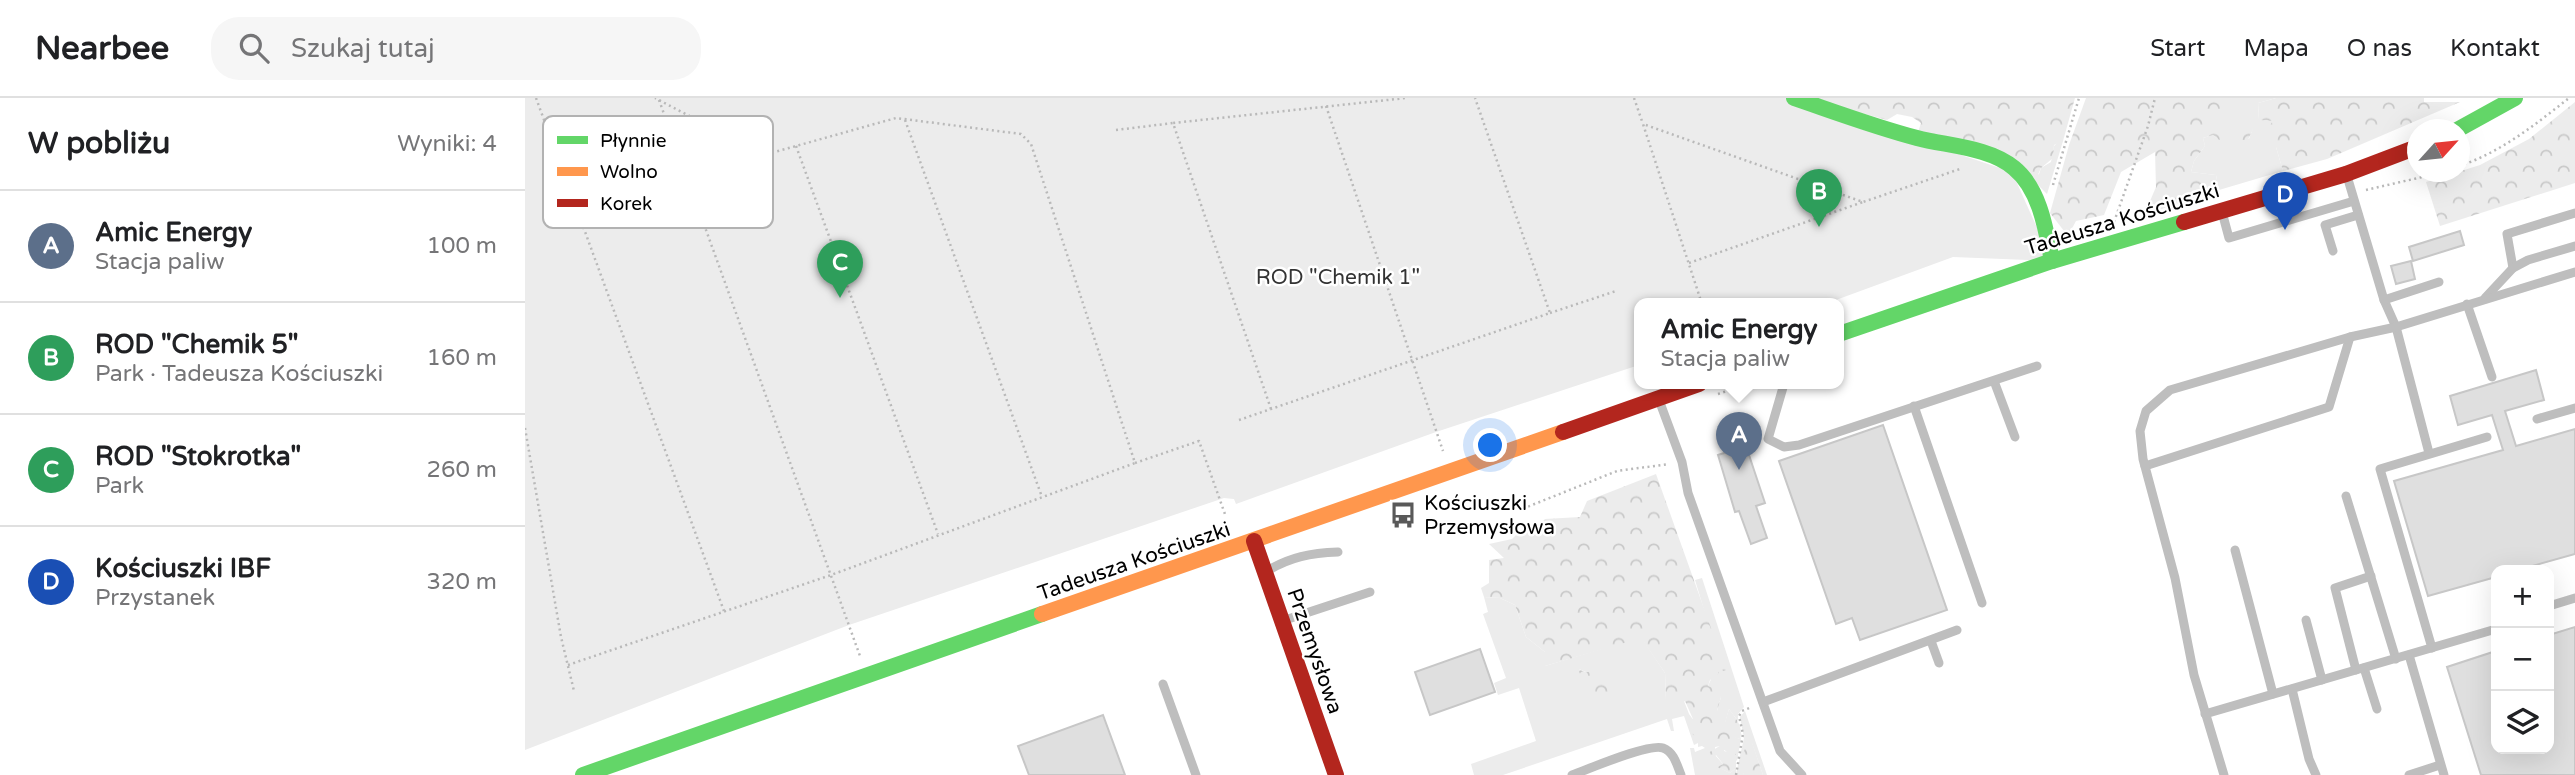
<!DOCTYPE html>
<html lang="pl">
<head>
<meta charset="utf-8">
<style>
  :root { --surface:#fff; --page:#f6f6f6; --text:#202124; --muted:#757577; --line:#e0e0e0; --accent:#595959 }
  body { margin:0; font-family:"Varela Round",sans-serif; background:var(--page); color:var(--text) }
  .controls { position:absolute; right:21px; bottom:21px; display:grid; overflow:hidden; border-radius:14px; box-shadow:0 7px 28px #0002 }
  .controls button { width:63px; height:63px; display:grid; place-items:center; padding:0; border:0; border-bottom:2px solid var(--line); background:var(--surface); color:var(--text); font:35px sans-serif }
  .compass { position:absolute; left:1882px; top:21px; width:63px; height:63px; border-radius:50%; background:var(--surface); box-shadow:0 7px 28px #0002; rotate:63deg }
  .you { position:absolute; left:966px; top:348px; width:24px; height:24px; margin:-18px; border:5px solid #fff; border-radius:50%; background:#1a73e8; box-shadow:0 0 0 10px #1a73e833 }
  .badge { display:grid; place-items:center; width:46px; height:46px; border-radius:50%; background:var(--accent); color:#fff; font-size:23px; font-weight:700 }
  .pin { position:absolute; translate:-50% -58px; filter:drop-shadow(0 2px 4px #0008) }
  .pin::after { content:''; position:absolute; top:37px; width:24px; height:21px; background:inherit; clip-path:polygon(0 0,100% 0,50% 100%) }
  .popup { position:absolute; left:1109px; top:200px; width:210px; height:91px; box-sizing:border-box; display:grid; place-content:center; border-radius:14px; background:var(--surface); filter:drop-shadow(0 2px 5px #0005); font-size:23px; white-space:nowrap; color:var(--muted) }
  .popup b { font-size:26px; color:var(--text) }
  .popup::after { content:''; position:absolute; left:50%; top:100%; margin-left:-14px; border:14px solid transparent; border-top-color:var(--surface) }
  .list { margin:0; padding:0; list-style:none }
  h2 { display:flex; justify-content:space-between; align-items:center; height:91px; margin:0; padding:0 28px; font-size:30px }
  h2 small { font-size:23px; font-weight:400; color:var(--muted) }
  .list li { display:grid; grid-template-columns:46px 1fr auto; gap:21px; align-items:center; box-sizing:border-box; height:112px; padding:0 28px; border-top:2px solid var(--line) }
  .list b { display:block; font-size:26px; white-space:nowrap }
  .list p { margin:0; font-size:23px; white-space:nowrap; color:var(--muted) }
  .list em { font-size:23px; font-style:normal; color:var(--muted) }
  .icon { flex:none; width:38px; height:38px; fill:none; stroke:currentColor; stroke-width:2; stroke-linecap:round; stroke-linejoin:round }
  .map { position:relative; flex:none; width:2050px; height:677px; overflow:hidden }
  header { display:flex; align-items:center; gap:42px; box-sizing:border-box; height:98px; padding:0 35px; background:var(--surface); border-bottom:2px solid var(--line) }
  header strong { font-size:33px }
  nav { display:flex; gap:38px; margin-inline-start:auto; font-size:24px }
  .search { width:490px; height:63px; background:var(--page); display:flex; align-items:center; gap:18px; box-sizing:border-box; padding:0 24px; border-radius:28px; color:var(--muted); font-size:26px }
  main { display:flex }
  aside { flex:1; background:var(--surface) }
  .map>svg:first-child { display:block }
  .green { fill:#ececec; fill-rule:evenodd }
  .forest { fill:url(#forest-crowns) }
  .building { fill:#dfdfdf; stroke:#c7c7c7; stroke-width:2 }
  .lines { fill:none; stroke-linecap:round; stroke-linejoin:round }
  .path { stroke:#b9b9b9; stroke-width:2.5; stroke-dasharray:2 3.5; stroke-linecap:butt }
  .lane { stroke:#bebebe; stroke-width:9 }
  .fast { stroke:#63d668; stroke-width:16 }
  .slow { stroke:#ff974d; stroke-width:16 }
  .jam { stroke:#b3261e; stroke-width:16 }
  .labels { text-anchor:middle; stroke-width:5; stroke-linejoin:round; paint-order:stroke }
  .street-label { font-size:21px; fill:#000; stroke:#fff }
  .park-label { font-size:21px; fill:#333; stroke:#fff }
  .poi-label { font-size:21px; fill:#000; stroke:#fff; text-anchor:start }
  .key { fill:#fff; stroke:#b2b2b2; stroke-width:2 }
  .key-label { font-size:19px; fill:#000 }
</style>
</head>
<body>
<header>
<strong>Nearbee</strong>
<div class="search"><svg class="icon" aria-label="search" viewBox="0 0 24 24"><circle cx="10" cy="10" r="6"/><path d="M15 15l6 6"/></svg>Szukaj tutaj</div>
<nav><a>Start</a><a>Mapa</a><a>O nas</a><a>Kontakt</a></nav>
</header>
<main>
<aside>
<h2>W pobliżu<small>Wyniki: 4</small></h2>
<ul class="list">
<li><span class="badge" style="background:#5c6f8a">A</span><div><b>Amic Energy</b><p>Stacja paliw</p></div><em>100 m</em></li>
<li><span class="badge" style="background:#2e9e5b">B</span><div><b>ROD &quot;Chemik 5&quot;</b><p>Park · Tadeusza Kościuszki</p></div><em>160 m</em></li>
<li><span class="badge" style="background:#2e9e5b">C</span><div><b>ROD &quot;Stokrotka&quot;</b><p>Park</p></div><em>260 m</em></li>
<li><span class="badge" style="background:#1a4fb4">D</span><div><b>Kościuszki IBF</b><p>Przystanek</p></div><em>320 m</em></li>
</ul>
</aside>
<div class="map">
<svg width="2050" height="677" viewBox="0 0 2050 677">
  <defs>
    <pattern id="forest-crowns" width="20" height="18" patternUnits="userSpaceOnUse" patternTransform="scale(1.75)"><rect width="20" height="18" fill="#ececec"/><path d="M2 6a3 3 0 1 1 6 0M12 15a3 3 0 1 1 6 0" fill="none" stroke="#c9c9c9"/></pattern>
  </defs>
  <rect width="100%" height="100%" fill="#fff"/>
  <g class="green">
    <path d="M0,0H1266L1487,74L1527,163L1428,159L1300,206H1114V267L911,334L711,406L709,401L699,400L324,527L0,652Z"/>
    <path d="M1697,0H1751L1733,5L1734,22L1749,23L1751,49L1758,73L1694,92L1691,77L1666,74L1669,63L1680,48L1678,40L1688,37L1694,42L1724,41L1728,30L1697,29Z"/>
    <path d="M1534,43H1538L1522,96L1506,80L1514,76L1516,70L1526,64L1529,48Z"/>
    <path d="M1177,480L1219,609L1213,616V623L1204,611L1200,625L1192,613L1196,599L1183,588L1192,568H1196L1170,482Z"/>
    <path d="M959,499L975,500L990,507L1001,539L1020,554V568L1116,539L1140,575L1141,602L1159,603L1164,616L1180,638L1195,641L1207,638L1215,641L1217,635L1212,663L1195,648L1190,649V657L1198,666L1193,669L1205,675L1211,670V676L1219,640L1215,619L1220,613L1242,677H1238L1227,645L1218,671L1219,677H1170L1165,650H1169L1170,654L1180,650L1177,648L1173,649V645L1169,647L1159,618L1147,621L1149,633H1146L1142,621L978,677H949L946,666L1011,643L994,590L973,597L969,585L981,580L958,516L963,514ZM1054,571L1086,585L1078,597Z"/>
  </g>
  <g class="forest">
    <path d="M1280,0H1550L1538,43L1529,47L1528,60L1516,70L1511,81L1392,37L1396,25L1387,19L1372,16L1362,22Z"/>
    <path d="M1561,0H1697V29H1729L1723,42H1694L1688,37L1678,40L1680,48L1669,63L1666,74L1691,77L1694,92L1619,117L1631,89L1630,54L1596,74L1579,117L1551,123L1543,138L1525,115L1544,47Z"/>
    <path d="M1751,0H1899V4H1935L1802,61L1758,73L1751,49L1736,40L1748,23L1734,22L1733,5Z"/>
    <path d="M2050,4V85L1915,128L1901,84L1955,67L2004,41Z"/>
    <path d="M1131,376L1201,572L1198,573L1196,568H1192L1194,574L1191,579L1185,582L1183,588L1194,592L1196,599L1192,613H1196L1200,624L1204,611C1211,620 1219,630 1215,641L1207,639L1203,645L1199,640L1184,648L1180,639L1168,637L1165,620L1168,621L1160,603L1152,609L1141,602L1140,575L1116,540L1020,568V554L1001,539L990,507L975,500L959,499L956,490L964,485V462L979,460L964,446L987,441L997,431L1009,433L1020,421L1055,419L1062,403Z"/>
    <path d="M1053,571L1060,574H1080L1089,582L1086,585L1094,586L1088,600L1080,598L1087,606L1083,614L1063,595Z"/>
    <path d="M1227,644L1238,677H1219L1214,666L1221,648Z"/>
    <path d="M1198,646L1201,649L1199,653L1211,656V670L1205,675L1192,669L1198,666L1191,657L1189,661L1184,658L1183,655Z"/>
  </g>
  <g class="building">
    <path d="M1935,133L1939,147L1888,163L1884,149Z"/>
    <path d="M1886,163L1890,181L1871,186L1866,168Z"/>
    <path d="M2011,272L2019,302L1980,313L1991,348L2050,331V456L1993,472H1971V479L1903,498L1869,383L1978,352L1967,317L1933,327L1925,298Z"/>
    <path d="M1358,327L1422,512L1335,542L1327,520L1311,526L1254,363Z"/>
    <path d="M1221,348L1240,405L1231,408L1242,440L1226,446L1214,413L1210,414L1193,357Z"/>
    <path d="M2050,529V677H1956L1922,569L1971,553V651H2024V537Z"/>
    <path d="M955,551L970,594L905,617L890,574Z"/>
    <path d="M578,617L600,677H504L493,648Z"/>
  </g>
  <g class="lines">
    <g class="path">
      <path d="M11,0L199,513"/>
      <path d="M1109,0L1118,26"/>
      <path d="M134,2L335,558"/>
      <path d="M801,8L918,353"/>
      <path d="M380,22L517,399"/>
      <path d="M591,32L648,25"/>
      <path d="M271,48L413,436"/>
      <path d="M1934,68C1975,55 2011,26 2044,0"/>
      <path d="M163,81L239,57"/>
      <path d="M1528,87L1554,0"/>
      <path d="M1841,92L1919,74"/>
      <path d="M1589,124L1623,28L1630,0"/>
      <path d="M1164,165L1338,104"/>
      <path d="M1177,206L1118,26L1338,104L1435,71"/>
      <path d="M1025,215L1091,193"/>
      <path d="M1193,296L1223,286"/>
      <path d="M746,311L648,25L881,0"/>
      <path d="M714,322L1025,215L950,0"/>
      <path d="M0,330L36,539L49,593"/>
      <path d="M610,365L674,343L701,419"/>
      <path d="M972,403L985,410L1002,409L1092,373L1144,366"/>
      <path d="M43,567L306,477L610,365L506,46L496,36L371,20L239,57L130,0"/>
      <path d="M1211,677L1218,636L1214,618L1217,613L1227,609"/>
    </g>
    <g class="lane">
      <path d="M1822,78L1859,202L1871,229L1904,355"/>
      <path d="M1697,114L1704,140L1829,103"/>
      <path d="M1808,153L1800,127L1833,117"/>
      <path d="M1988,170L1982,136L2050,115"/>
      <path d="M1960,200L1988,170L2003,162L2050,148"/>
      <path d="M1859,202L1914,184"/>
      <path d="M1942,206L1967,279"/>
      <path d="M1469,283L1490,339"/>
      <path d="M1259,286L1243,341L1259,349L1274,347L1512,268"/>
      <path d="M1134,302L1157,364L1163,395L1255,653L1277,677"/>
      <path d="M1389,308L1457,505"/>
      <path d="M2012,321L2050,310"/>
      <path d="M1620,368L1804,309L1825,239"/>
      <path d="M1821,398L1871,561"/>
      <path d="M1710,452L1748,596"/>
      <path d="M742,473C765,459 786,455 813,454"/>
      <path d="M2024,508L2050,500"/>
      <path d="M760,522L845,494"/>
      <path d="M1781,522L1797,582"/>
      <path d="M1406,543L1414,565"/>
      <path d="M1907,550L1855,371L1962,339"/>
      <path d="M1884,557L1919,677"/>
      <path d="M1839,570L1852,611"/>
      <path d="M1831,572L1810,490L1846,478"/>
      <path d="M638,586L671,677"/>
      <path d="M1767,591L1784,661L1791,677"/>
      <path d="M1238,604L1432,532"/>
      <path d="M1680,616L1971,531"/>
      <path d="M1047,677C1064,671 1124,645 1138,650C1149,654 1152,667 1156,677"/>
      <path d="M1699,677L1669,577L1650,480L1618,361L1615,333L1621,313L1645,292L1825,239L1871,229L2050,174"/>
      <path d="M1884,677L1915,667"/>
    </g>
    <g class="fast">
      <path d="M1269,0C1310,14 1350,29 1392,40C1422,48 1464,49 1489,70C1515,91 1521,132 1527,163"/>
      <path d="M1932,32L1990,0"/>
      <path d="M1314,236L1527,163L1659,124"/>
      <path d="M58,677L517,516"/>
    </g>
    <path class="slow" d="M517,516L1038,334"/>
    <g class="jam">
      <path d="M1659,124L1821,76L1892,49"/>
      <path d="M1038,334L1174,286"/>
      <path d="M729,443L811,677"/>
    </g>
  </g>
  <defs>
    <g id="bus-bare" transform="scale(2.1)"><path d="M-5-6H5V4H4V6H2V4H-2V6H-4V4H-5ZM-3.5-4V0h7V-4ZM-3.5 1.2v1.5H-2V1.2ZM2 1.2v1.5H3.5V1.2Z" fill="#595959" stroke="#fff" stroke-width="2.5" paint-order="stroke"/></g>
  </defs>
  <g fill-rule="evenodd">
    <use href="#bus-bare" x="878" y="417"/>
  </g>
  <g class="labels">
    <g class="street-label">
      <text transform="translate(1597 121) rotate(-17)" y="7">Tadeusza Kościuszki</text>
      <text transform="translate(609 463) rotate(-19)" y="7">Tadeusza Kościuszki</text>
      <text transform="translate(790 553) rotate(71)" y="7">Przemysłowa</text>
    </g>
    <g class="park-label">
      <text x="813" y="186">ROD "Chemik 1"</text>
    </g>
    <g class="poi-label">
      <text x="899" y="412">Kościuszki<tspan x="899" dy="24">Przemysłowa</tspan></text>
    </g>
  </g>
  <rect x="18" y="18" width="230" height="112" rx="10" class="key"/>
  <rect x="32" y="38" width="31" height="8" fill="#63d668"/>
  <rect x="32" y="69" width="31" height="9" fill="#ff974d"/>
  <rect x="32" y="101" width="31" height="8" fill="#b3261e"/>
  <g class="key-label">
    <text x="75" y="49">Płynnie</text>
    <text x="75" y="80">Wolno</text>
    <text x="75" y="112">Korek</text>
  </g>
</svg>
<div class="controls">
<button>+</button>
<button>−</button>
<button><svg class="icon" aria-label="layers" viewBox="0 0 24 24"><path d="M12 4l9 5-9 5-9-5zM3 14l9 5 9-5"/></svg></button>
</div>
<svg class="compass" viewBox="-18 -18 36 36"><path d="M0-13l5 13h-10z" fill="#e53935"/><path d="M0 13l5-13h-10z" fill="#757577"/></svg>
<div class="you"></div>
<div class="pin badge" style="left:1214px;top:372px;background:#5c6f8a">A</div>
<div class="popup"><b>Amic Energy</b>Stacja paliw</div>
<div class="pin badge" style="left:1294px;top:129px;background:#2e9e5b">B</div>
<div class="pin badge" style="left:315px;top:200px;background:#2e9e5b">C</div>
<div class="pin badge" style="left:1760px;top:132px;background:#1a4fb4">D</div>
</div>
</main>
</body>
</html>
